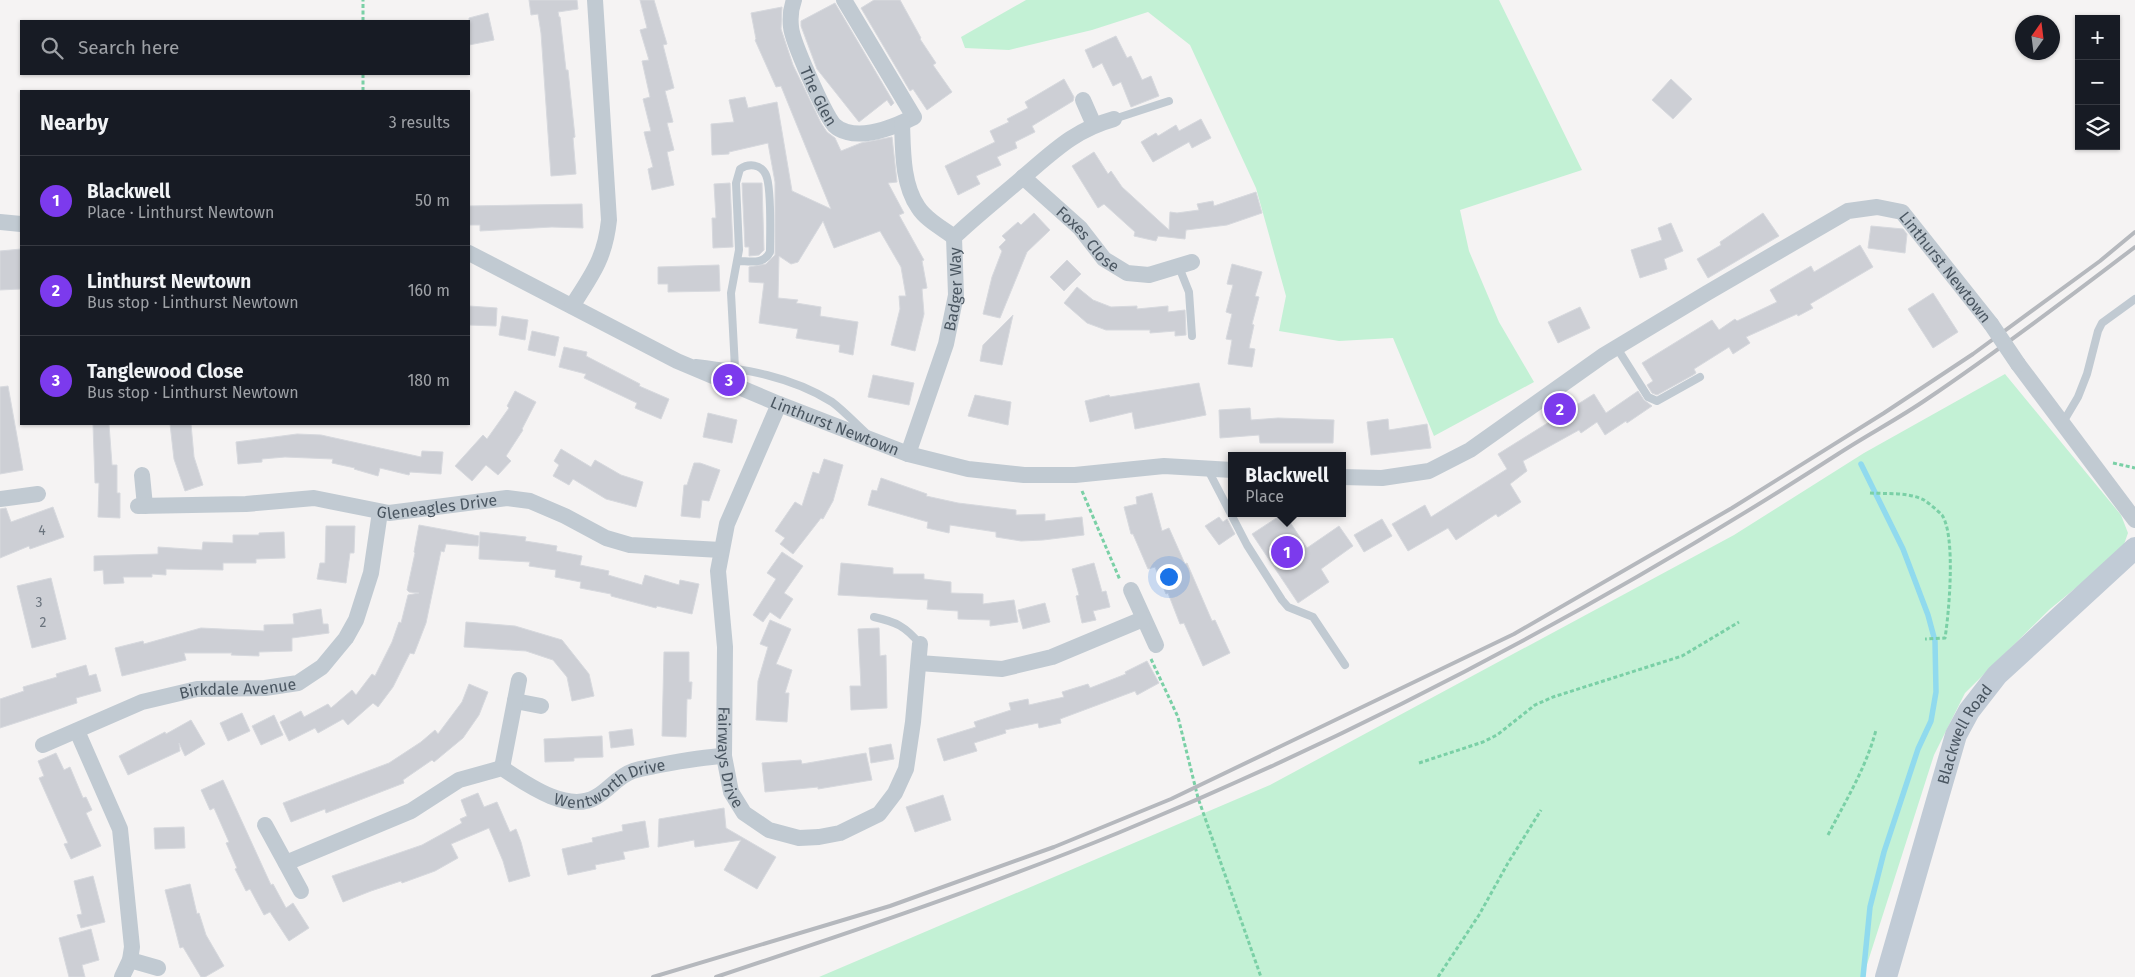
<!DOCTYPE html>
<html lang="en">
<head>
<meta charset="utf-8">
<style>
  :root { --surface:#171b24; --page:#242831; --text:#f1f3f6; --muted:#9ea1a6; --line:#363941; --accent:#7c3aed }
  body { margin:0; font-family:"Fira Sans",sans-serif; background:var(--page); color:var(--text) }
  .controls { position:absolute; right:15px; top:15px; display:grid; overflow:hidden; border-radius:0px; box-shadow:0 1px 4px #0004 }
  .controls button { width:45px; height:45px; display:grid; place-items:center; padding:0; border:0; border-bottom:1px solid var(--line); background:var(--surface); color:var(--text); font:25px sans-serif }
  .compass { position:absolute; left:2015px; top:15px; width:45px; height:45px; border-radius:50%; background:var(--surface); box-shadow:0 1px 4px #0004; rotate:14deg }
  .you { position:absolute; left:1168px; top:576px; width:18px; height:18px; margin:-12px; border:4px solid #fff; border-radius:50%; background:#1a73e8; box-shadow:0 0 0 8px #1a73e833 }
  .badge { display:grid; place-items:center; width:32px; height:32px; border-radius:50%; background:var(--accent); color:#fff; font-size:16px; font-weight:700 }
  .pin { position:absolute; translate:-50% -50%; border:2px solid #fff; box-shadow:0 1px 5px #0006 }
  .popup { position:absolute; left:1228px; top:452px; width:118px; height:65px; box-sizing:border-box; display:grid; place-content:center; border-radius:0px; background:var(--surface); filter:drop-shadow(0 1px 4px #0005); font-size:16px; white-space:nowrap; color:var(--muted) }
  .popup b { font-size:19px; color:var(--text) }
  .popup::after { content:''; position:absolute; left:50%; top:100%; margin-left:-10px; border:10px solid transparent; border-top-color:var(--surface) }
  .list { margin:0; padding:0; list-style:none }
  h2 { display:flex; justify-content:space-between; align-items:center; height:65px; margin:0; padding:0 20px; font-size:21px }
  h2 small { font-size:16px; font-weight:400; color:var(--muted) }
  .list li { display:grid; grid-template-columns:32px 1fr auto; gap:15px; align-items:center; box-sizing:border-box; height:90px; padding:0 20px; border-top:1px solid var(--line) }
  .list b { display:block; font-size:19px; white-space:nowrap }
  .list p { margin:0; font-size:16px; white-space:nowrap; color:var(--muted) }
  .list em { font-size:16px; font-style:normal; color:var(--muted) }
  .icon { flex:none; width:28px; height:28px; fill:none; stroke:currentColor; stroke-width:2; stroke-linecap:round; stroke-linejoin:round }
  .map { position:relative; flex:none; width:2135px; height:977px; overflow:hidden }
  .search { position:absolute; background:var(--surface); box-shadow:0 1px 4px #0004; left:20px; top:20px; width:450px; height:55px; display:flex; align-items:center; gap:12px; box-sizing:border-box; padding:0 18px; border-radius:0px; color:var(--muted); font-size:19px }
  .panel { position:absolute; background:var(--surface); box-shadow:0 1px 4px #0004; left:20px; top:90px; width:450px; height:335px; border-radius:0px }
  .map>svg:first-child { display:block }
  .green { fill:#c3f1d5 }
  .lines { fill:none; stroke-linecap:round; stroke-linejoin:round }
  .stream { stroke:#90daee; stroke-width:5.5 }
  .building { fill:#cdcfd5; stroke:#d7d9de }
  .path { stroke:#7ad0a6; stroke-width:3; stroke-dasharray:4 2.5; stroke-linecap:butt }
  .lane { stroke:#c1cad2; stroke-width:8 }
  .street { stroke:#c1cad2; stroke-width:16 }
  .secondary { stroke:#c1cbd6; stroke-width:22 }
  .rail { stroke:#b5b8bd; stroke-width:4 }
  .street-bridge { stroke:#c1cad2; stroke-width:16 }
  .labels { text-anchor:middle; stroke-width:4.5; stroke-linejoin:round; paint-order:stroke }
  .number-label { font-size:14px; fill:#6b747e }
  .street-label { font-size:16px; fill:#4a5661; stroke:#fff }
</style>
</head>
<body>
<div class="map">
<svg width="2135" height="977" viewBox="0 0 2135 977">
  <rect width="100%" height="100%" fill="#f5f3f3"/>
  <g class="green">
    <path d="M1026,0H1499L1582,170L1460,210L1469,251L1499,322L1534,382L1434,436L1393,338L1339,341L1279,331L1286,296L1256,188L1190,45L1148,12L1092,30L1009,50L965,48L961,37Z"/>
    <path d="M2005,374L2121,515L2128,533L2122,550L2050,609L1965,693L1934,755L1863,977H819L1270,785L1734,535L1864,453Z"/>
  </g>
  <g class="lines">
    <path class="stream" d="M1861,464L1903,549L1928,615L1935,641L1936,692L1931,721L1918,749L1884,852L1870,907L1863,977"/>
  </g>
  <g class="building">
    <path d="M529,0H577L578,9L558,12L559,17H560L566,70H568L575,137L573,138L576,174L551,176L541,33L538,14L531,15Z"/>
    <path d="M640,0H654L667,44L663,45L674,88L665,91L673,122L667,123L674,150L667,152L674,185L652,190L648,169L653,167L644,132L651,131L643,99L650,97L642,61L649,60L640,30L647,28Z"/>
    <path d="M874,0H900L921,38L920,39L936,63L933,65L952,92L927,110L913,89L910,91L861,8Z"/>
    <path d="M835,3L894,103L891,106L887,100L859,122L817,69L801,26V21Z"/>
    <path d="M782,7L781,29L793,65L821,123L827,132L835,138L841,151L861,143L892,137L897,182L888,183L904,213L899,215L924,260L922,261L927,288L922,289L924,314L915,351L891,345L900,309L899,296H906L901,267L880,231L834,248L823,221L798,262L791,264L779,256L778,298L798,300L796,303L821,307L820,316L858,322L853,355L839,352L840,345L796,338L798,329L759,323L764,283L749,282V267L766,264L775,255V182L768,143L729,152V154L712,155L711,124L734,122L729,100L745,97L748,108L777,102L792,191L831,209L781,86L776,87L755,40L756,39L751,13Z"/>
    <path d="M488,13L494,40L469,45V18Z"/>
    <path d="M1116,36L1127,58L1131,56L1142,80L1151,76L1159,96L1131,107L1121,82L1113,86L1102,63L1093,68L1085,50Z"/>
    <path d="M1064,79L1074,97L1073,101L1032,126L1035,132L1015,142L1017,148L997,157L1001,165L976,176L980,184L958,195L945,166L995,142L990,131L1009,122L1007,119L1028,108L1025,102Z"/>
    <path d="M1671,79L1692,99L1673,119L1652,100Z"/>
    <path d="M1201,119L1211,138L1192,148L1189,142L1153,162L1141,142L1156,133L1158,136L1176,125L1179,131Z"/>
    <path d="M1094,152L1108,174L1111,171L1122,187L1169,230L1170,212L1177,213L1199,210L1197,204L1213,201L1214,206L1256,192L1262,213L1227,225L1186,230L1185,239L1158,236L1156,241L1134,236L1135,232L1104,204L1098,208L1072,166Z"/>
    <path d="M730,183L733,247L713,248L712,218H716L714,184Z"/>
    <path d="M742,183H762L764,250L759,255L749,256V247H745Z"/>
    <path d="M582,204L583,228L552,227L480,231V225H469V206Z"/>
    <path d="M1034,213L1050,230L1027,252L1000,318L983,314L992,277L1002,251L999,247L1006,240L1002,236L1018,222L1021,225Z"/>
    <path d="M1763,213L1779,236L1708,278L1697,259L1721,245L1720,242Z"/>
    <path d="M1671,223L1683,251L1664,259L1667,269L1640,278L1631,250L1662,240L1658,228Z"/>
    <path d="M1871,226L1903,229L1907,234L1905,253L1868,248Z"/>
    <path d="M1860,245L1873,267L1810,304L1813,308L1798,316L1797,314L1746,337L1750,343L1733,354L1729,347L1694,369L1696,373L1693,375L1657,395L1652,393L1647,385L1653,381L1642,363L1712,320L1719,330L1735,319L1737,321L1777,302L1770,290L1811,266L1814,272Z"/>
    <path d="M21,249V289L0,290V251Z"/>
    <path d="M1067,260L1081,274L1064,291L1050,277Z"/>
    <path d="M1232,264L1262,272L1255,296L1259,297L1252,324L1254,325L1249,348L1255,349L1252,367L1228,364L1232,340L1226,339L1232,314L1226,312L1233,285L1227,284Z"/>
    <path d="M719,265L720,291L668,292V284H658V267Z"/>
    <path d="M1077,287L1093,300L1111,307L1137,306V309L1168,306V312L1185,310L1186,335L1175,336V331L1150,333V330H1106L1087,323L1064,303Z"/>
    <path d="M1933,293L1958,332L1933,348L1908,309Z"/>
    <path d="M469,306L497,308L496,326L469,325Z"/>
    <path d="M1580,307L1590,328L1558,343L1548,322Z"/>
    <path d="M1013,315L1002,365L980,361L983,345Z"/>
    <path d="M502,316L528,320L525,340L499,335Z"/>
    <path d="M532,331L559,337L555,356L528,350Z"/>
    <path d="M564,347L587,352L586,356L640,384L639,386L669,399L661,419L635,408L637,403L584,378L586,374L559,367Z"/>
    <path d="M873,375L914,383L909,405L868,397Z"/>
    <path d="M1199,383L1206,415L1135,429L1132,412L1090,422L1085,401L1109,395L1110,397Z"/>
    <path d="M8,386L23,470L0,474V387Z"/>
    <path d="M515,391L536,402L522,429L523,430L506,456L511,461L498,475L486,465L472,481L455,466L483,435L487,439L509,408L507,406Z"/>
    <path d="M1638,391L1644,400L1652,406L1627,423L1626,421L1605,435L1597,422L1581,433L1579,430L1523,461L1527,471L1510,484L1521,502L1498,517L1496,514L1456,540L1448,528L1408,551L1392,524L1425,505L1431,517L1507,469L1498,454L1594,394L1606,413Z"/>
    <path d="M975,395L1011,402L1008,425L968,416Z"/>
    <path d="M1250,408L1251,420L1278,418L1334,420L1333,443H1260L1259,435L1220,438L1219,410Z"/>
    <path d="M708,413L737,420L732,443L703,437Z"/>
    <path d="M1388,419L1389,430L1427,424L1431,448L1371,455L1367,422Z"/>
    <path d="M93,424H109L112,465H117V493H120V518L98,517L99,483H95Z"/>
    <path d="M170,424H191L194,457L203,485L185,491L174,459Z"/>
    <path d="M297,434L321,435L421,457L422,451L443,452L441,474L410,472L409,475L380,468L378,476L354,469L355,468L332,463L333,459L285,457L262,459V462L238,464L236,442Z"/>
    <path d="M561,449L591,467L595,460L621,475L643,482L636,507L606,499L573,479L569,485L553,476L559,465L554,461Z"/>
    <path d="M824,459L843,465L833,501L823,519L821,518L793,554L780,544L785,538L775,531L795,502L802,506L813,472L819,474Z"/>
    <path d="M694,463H700L720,470L709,501L702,500L700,518L681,516L684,485H687Z"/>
    <path d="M881,478L927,494L926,496L958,503L1016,510V515L1045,514V521L1082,517L1084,535L1043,540L1021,541L996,537V532L950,525L949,533L927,528L928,522L868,505L872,490L877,491Z"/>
    <path d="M1152,493L1162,531L1169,528L1185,564L1187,563L1212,621L1215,620L1230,653L1203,666L1184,623L1180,624L1168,593L1166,594L1155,567L1148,569L1133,534H1131L1124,507L1137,504L1136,497Z"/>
    <path d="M53,507L64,537L30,549L29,546L0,558V509L6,508L11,522Z"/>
    <path d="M1284,513L1307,548L1339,526L1353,546L1321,569L1329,582L1298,603L1252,534Z"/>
    <path d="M1219,517L1223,522L1227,519L1235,534L1219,545L1205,526Z"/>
    <path d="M1382,519L1392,536L1364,552L1354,535Z"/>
    <path d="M419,525L479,536L478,546L446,544L444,552L441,551L426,623L414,654L410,653L393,687L378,707L373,703L348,725L343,719L318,733L315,728L289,741L280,722L301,711L304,717L328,704L331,708L352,690L356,695L372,674L375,676L392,642L399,622L401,623L408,595L419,593L409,592L407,590L415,553L414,552Z"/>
    <path d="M326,526H355L354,553H350L346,583L317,579L320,563H325Z"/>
    <path d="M284,532L285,558L256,559V563H223V570L166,569V575L152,574V577H123L124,583L104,584L103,570L94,571V556L158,554V547L202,550L203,542L233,543V535H259V533Z"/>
    <path d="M480,532L526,537L525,541L557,546L556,551L582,556L580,565L609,571L608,575L642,585L645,575L679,585L680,580L699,584L692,614L657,606L656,608L611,596V594L580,588L581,582L555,577L556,570L529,566L530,562L479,559Z"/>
    <path d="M782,552L803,566L784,593L793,599L780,619L770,612L763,622L753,615L776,579L767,573Z"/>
    <path d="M841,563L893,568V574H924V579L951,582V593L983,594V604L1014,600L1018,622L990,626V620L958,619V611L927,609L928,600L838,595Z"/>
    <path d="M1094,563L1102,592L1106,591L1110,607L1093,611L1096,620L1082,623L1076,596L1079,595L1072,569Z"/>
    <path d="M51,578L66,639L32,648L17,586Z"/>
    <path d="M1045,603L1050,622L1023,629L1018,610Z"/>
    <path d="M321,609L323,624H328L329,633L292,638V651L259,652V656L231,655L232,653H184L186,660L122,676L115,648L143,641L144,644L201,628L264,631V625L294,624L293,614Z"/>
    <path d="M770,620L791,629L776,664L792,670L785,693H789L787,722L756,720L758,681L768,647L760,644Z"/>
    <path d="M466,622L515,626L562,640L589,674L594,696L572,701L567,677L553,660L526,651L464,647Z"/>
    <path d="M879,628L880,656L886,655L887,708L851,710L850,686H861L858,629Z"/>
    <path d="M664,652H689V682H692L691,699H687L686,737L662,736Z"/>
    <path d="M1147,661L1159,683L1137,695L1135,691L1060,719L1061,723L1039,728L1038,723L1005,730L1006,733L974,743L977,751L944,761L937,739L976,727L974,722L1011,710L1009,703L1028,699L1029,705L1064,697L1062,692L1088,684L1090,688L1126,674L1125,672Z"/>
    <path d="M86,665L89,676L96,674L101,691L76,698L77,703L0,728V699L24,691L23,687L57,677L56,674Z"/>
    <path d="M469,684L488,692L479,715L463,738L434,762L432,760L403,780L404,783L326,813L325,809L291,822L283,803L389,763L421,742L435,730L438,734L462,702Z"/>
    <path d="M242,713L250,731L228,741L220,723Z"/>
    <path d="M274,715L283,735L261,745L252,726Z"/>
    <path d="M191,720L205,744L185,756L179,743L180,751L128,775L119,756L165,732L166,734Z"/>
    <path d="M632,729L634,745L611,748L609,732Z"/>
    <path d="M602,736L603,757L574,758V761L545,762L544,739Z"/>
    <path d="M891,744L894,759L871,763L869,748Z"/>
    <path d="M56,753L64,770L70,767L83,798L86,797L92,810L86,813L101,846L71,859L64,844L68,843L39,778L44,776L38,761Z"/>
    <path d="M866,753L872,780L818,789V787L765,792L762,763L801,760L802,764Z"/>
    <path d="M223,780L271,885L273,884L286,908L293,903L309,928L289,941L270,912L264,915L250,889L246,891L235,869L237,868L226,843L229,842L214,808L210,810L201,790Z"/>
    <path d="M478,793L484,807L497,802L510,832L516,829L521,842L530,876L509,882L503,861L489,828L451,844L458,858L435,871L402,883L401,881L371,891L343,902L332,876L422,845L462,823L460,819L467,816L461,800Z"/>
    <path d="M943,795L951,820L915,832L906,807Z"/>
    <path d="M724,808L726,828L776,857L757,889L724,870L741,840L695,847L694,840L658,847L659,819Z"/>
    <path d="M645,821L649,847L623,852L625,859L595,865L596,869L568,875L562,849L593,842L592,838L623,831L622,825Z"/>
    <path d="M184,827L185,848L155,849L154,828Z"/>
    <path d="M93,876L105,922L81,928L77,915L82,914L74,881Z"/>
    <path d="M190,884L197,914L199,913L206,935L224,966L205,977H201L183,947L180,948L165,890Z"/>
    <path d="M91,929L99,960L82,965L85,977H69L59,938Z"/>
  </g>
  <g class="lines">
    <g class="path">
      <path d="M363,21V0"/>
      <path d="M363,91V74"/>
      <path d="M2113,463L2135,468"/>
      <path d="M1082,491L1120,580"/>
      <path d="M1870,493C1887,494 1908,492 1924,500C1929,503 1938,511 1942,515C1956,536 1949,613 1945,638L1925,639"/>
      <path d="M1151,659L1178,717L1198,798L1261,977"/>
      <path d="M1419,763L1483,742L1497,735L1535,705L1553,697L1682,656L1739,622"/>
      <path d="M1828,835C1846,800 1866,768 1876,730"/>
      <path d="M1438,977L1479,915L1508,863L1541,810"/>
    </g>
    <g class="lane">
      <path d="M1114,119L1169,101"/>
      <path d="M1179,267L1189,292L1192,336"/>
      <path d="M1617,348L1648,397L1657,401L1700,377"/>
      <path d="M696,363C744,369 791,376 832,402C844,411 855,423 866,433"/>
      <path d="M735,368L731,293L739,250L736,183L740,169C749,163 761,164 766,175C772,189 770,235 770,252C764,265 750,261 738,261"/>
      <path d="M2062,424L2078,397L2087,374L2098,331L2102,323L2135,299"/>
      <path d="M1207,468L1247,545L1282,600L1288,607L1313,617L1345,665"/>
      <path d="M874,617C896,622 905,626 920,644"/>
    </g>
    <g class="street">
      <path id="s1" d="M794,0C791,8 790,18 791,27C792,41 824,113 834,125C837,128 843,131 847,132C868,138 896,126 914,117L844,0"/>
      <path d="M1083,100L1094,125"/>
      <path d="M902,123C903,149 902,184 918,207C926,220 942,228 954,237"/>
      <path id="s2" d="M1023,177L1080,228L1104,259L1127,273L1149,275L1192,262"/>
      <path d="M0,222L21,224"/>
      <path id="s3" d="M469,253L677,361L779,404L908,454L968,469L1024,475H1075L1164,466L1232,470"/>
      <path d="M572,306C592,275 605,258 609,220L595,0"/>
      <path d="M2018,364L2135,520"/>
      <path id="s4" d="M779,404L727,524L718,571L725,647L724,756L731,792L744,813L769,830L799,838L819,837L840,833L879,814L895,793L906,769L913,722L920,644"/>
      <path id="s5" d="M908,454L946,344L956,295L954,237C976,216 999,198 1021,179C1053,152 1074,130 1114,119"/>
      <path d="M142,475L145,506"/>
      <path id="s6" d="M1342,477L1382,478L1429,471L1470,450L1604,355L1707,293L1848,211L1877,207L1902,212L1991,324"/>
      <path d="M0,499L38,494"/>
      <path id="s7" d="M138,506L246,504L314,498L389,513L507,498L530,501L565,516L606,538L630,545L721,550"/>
      <path d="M1131,590L1156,645"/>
      <path d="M919,663L1002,669L1052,657L1143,619"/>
      <path d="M515,701L541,706"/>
      <path d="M77,731L120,829L132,947L130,960L122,977"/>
      <path id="s8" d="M43,745L142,702L197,689L265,688L298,683L322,667L346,638L356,620L371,573L380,512"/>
      <path d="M502,768L519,680"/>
      <path d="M265,825L301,891"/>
      <path id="s9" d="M286,863L411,811L459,780L502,768C525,783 567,814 596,797C610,789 618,776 633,771C641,768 651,767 660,765C681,761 702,757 724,756"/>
      <path d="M130,960L158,968"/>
    </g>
    <path class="secondary" id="s10" d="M1886,977L1956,735L1969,711L1997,675L2135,548"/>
    <g class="rail">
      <path d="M653,977L890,906L1054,847L1171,799L1514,634L1732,508L1884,413L1973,354L2100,261L2135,232"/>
      <path d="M716,977C851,932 986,887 1118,833C1369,730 1610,601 1838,454C1867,435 1898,419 1927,399C1998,351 2067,299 2135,247"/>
    </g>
    <path class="street-bridge" d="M1991,324L2018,364"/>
  </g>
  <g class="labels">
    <g class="number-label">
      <text x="42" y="535">4</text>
      <text x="39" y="607">3</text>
      <text x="43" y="627">2</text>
    </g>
    <g class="street-label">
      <text dy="6" stroke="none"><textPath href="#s1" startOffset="102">The Glen</textPath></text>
      <text dy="6" stroke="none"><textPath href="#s2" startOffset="90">Foxes Close</textPath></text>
      <text dy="6" stroke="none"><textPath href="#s6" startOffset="706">Linthurst Newtown</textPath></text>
      <text dy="6" stroke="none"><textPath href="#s5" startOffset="172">Badger Way</textPath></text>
      <text dy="6" stroke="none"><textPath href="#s3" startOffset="405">Linthurst Newtown</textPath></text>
      <text dy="6" stroke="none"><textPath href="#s7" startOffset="301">Gleneagles Drive</textPath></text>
      <text dy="6" stroke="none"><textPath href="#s8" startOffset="205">Birkdale Avenue</textPath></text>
      <text dy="6" stroke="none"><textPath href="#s10" startOffset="256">Blackwell Road</textPath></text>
      <text dy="6" stroke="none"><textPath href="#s4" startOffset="366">Fairways Drive</textPath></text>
      <text dy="6" stroke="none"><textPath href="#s9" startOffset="358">Wentworth Drive</textPath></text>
    </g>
  </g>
</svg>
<div class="controls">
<button>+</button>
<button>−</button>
<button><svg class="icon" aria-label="layers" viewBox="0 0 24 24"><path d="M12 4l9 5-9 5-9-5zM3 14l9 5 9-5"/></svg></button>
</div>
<svg class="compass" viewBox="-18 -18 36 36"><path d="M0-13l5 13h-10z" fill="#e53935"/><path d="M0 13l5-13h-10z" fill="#9ea1a6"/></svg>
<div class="you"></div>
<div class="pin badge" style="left:1287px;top:552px">1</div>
<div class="popup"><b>Blackwell</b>Place</div>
<div class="pin badge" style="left:1560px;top:409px">2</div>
<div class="pin badge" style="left:729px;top:380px">3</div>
<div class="search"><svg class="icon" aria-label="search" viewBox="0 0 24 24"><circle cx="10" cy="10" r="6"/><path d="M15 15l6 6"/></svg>Search here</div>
<section class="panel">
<h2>Nearby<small>3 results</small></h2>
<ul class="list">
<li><span class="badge">1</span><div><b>Blackwell</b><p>Place · Linthurst Newtown</p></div><em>50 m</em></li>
<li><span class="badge">2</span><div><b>Linthurst Newtown</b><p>Bus stop · Linthurst Newtown</p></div><em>160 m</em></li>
<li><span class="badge">3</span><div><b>Tanglewood Close</b><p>Bus stop · Linthurst Newtown</p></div><em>180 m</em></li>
</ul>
</section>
</div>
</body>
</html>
